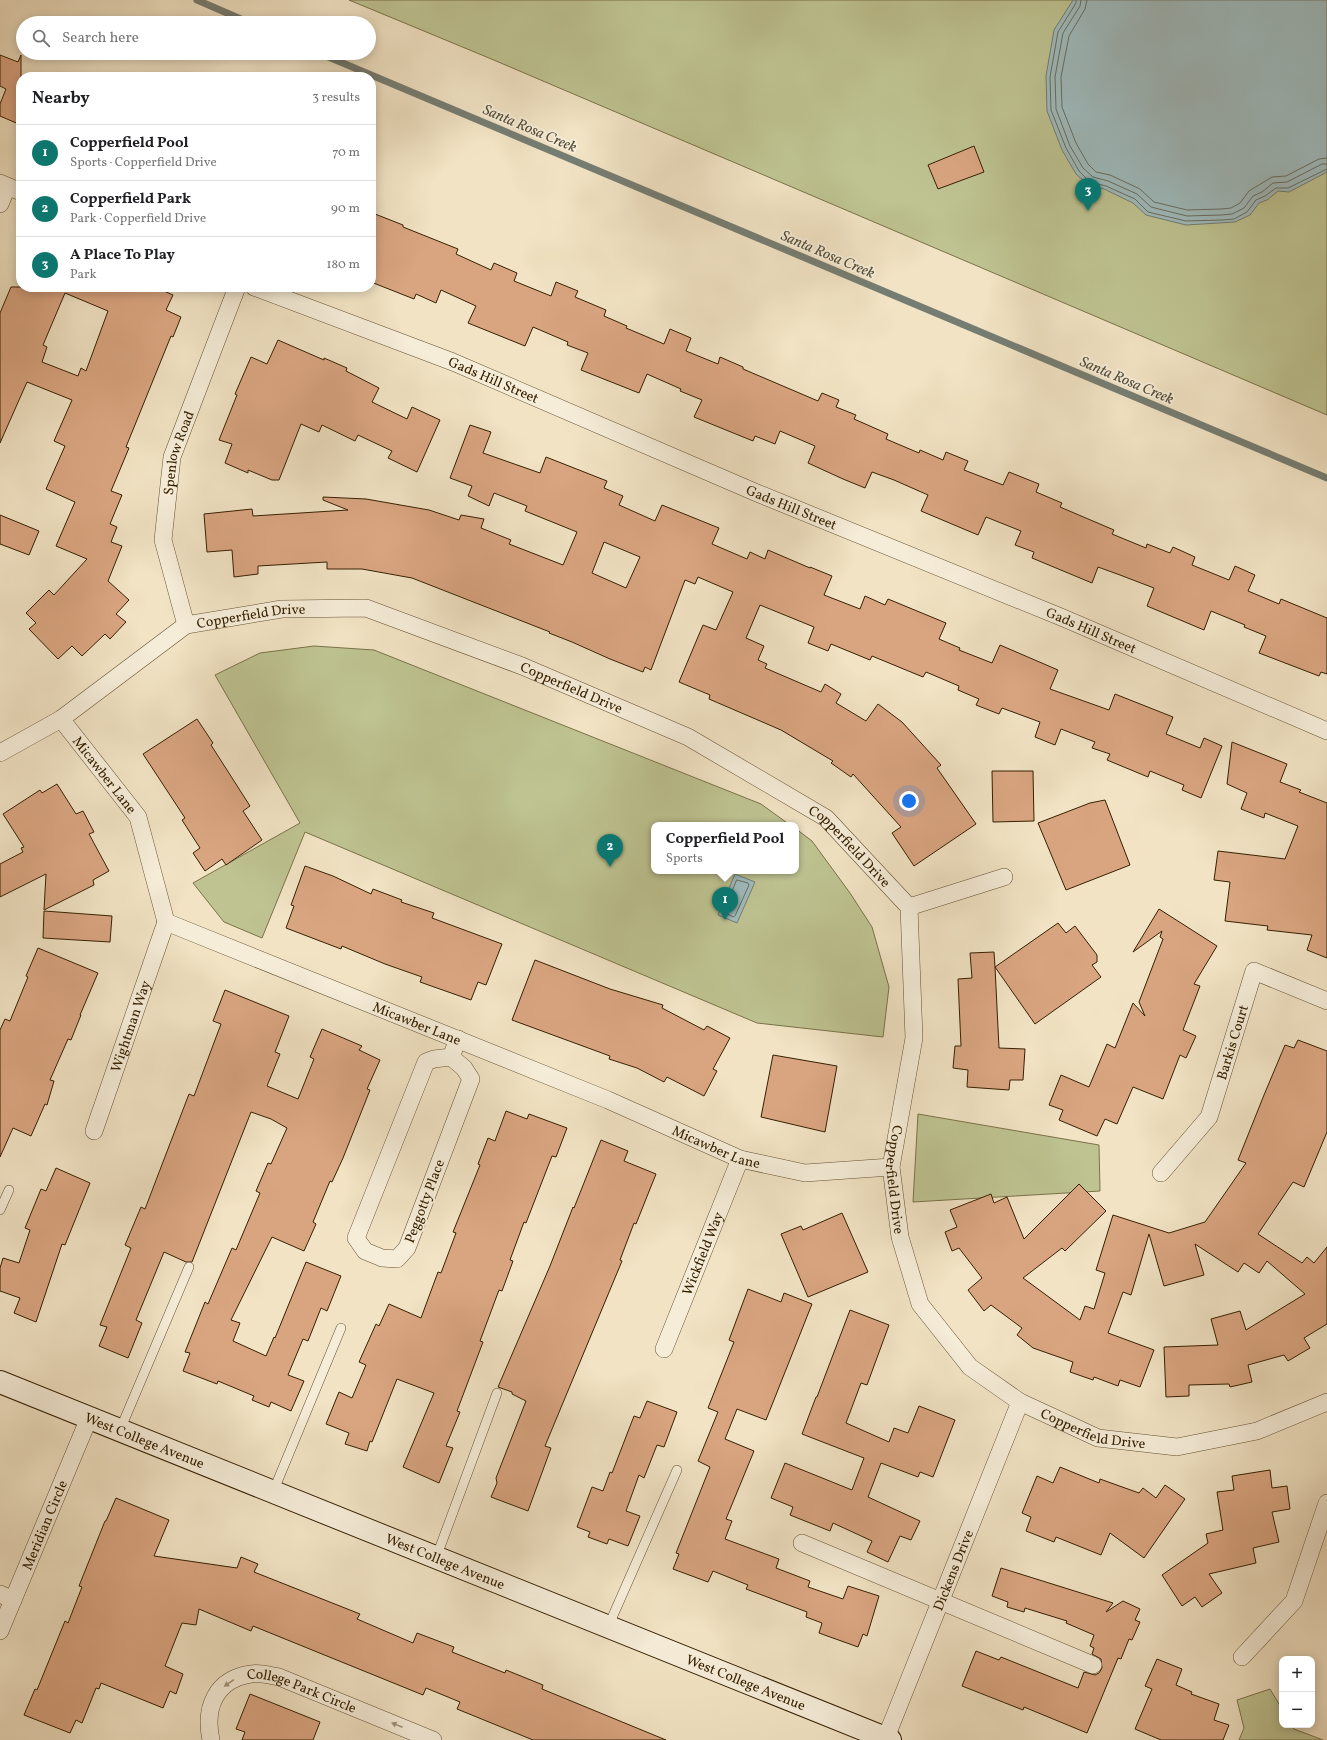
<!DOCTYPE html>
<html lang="en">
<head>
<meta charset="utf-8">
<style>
  :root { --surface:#fff; --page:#f6f6f6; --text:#202124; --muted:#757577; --line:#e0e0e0; --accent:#0f766e }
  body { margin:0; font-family:Vollkorn,serif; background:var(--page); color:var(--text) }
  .controls { position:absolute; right:12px; bottom:12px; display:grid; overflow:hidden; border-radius:8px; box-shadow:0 2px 10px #0003 }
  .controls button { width:36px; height:36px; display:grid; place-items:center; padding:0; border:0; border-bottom:1px solid var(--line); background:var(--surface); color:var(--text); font:20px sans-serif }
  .you { position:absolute; left:909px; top:801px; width:14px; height:14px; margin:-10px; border:3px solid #fff; border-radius:50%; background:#1a73e8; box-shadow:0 0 0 6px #1a73e833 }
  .badge { display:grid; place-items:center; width:26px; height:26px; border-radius:50%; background:var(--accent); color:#fff; font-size:13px; font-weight:700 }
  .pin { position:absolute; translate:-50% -33px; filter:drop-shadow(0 1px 2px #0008) }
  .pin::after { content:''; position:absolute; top:21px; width:14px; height:12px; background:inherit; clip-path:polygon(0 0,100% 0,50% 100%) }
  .popup { position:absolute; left:651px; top:822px; width:148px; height:52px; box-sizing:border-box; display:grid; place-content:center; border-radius:8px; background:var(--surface); filter:drop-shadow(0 1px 3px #0005); font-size:13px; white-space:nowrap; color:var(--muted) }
  .popup b { font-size:15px; color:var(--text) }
  .popup::after { content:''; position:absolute; left:50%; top:100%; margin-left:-8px; border:8px solid transparent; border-top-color:var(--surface) }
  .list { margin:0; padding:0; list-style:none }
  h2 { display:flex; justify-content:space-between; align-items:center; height:52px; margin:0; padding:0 16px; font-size:17px }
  h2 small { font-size:13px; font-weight:400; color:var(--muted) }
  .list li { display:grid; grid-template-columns:26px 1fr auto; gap:12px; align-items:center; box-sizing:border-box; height:56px; padding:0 16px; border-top:1px solid var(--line) }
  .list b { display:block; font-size:15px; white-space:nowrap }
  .list p { margin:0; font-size:13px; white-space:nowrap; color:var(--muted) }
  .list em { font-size:13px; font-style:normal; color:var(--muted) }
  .icon { flex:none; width:22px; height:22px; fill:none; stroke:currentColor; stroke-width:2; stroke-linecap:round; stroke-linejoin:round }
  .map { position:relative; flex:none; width:1327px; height:1740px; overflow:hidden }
  .search { position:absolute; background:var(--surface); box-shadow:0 2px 10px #0003; left:16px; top:16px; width:360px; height:44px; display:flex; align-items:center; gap:10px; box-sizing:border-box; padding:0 14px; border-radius:22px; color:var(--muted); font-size:15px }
  .panel { position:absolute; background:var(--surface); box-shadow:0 2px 10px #0003; left:16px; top:72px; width:360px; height:220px; border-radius:16px }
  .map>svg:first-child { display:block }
  .green { fill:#bec391; stroke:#7a7248 }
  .water { fill:#9fbbbe; stroke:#757d72 }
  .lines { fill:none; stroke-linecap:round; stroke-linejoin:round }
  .shore { stroke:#6a6e5f; stroke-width:1 }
  .stream { stroke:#757d72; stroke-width:7 }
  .building { fill:#d9a581; stroke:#362000; fill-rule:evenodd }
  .service-casing { stroke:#655131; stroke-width:10 }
  .minor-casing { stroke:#655131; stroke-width:18 }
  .secondary-casing { stroke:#362000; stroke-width:24 }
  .service { stroke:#f6edd9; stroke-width:9 }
  .minor { stroke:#f6edd9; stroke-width:17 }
  .secondary { stroke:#f6edd9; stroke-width:22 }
  .oneway { fill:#a09177 }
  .labels { text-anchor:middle; stroke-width:4; stroke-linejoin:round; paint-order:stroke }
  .street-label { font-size:14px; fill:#362000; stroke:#f6edd9 }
  .water-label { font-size:15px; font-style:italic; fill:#564e39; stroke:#f6edd9 }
</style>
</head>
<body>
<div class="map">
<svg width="1327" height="1740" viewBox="0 0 1327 1740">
  <rect width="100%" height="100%" fill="#f1e3c4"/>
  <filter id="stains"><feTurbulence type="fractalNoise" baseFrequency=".005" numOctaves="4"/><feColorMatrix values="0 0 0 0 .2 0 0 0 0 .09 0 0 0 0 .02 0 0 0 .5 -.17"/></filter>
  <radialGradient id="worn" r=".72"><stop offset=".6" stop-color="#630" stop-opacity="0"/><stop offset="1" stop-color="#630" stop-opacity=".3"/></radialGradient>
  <g class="green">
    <path d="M349,0H1327V415L489,58Z"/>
    <path d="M314,646L374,650L761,804L790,825H654V871H796V829L812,841L850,893L872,927L889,987L883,1037L757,1023L305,832L262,938L224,922L193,883L300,823L215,675L260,653Z"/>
    <path d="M918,1114L1099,1145L1100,1191L913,1202Z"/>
    <path d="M1270,1689L1282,1709V1725H1291L1294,1729L1323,1740H1239L1244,1728L1237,1700Z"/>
  </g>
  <g class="water">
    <path d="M1073,0H1327V172L1289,192L1278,191L1267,200L1259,203L1250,215L1235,222L1186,225L1146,215L1133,203L1104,189L1088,185L1076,174L1062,150L1047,111L1046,76L1054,30Z"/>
    <path d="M735,874L755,882L737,923L718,915Z"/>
  </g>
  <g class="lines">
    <g class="shore">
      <path d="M1076,0V3L1058,32L1050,77L1051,110L1066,148L1079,171L1090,182L1106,186L1135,199L1148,212L1186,221L1222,220L1234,219L1247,212L1256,200L1265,196L1276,188H1288L1327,169"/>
      <path d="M1081,0L1080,6L1063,33L1055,77L1056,109L1070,146L1083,168L1093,177L1108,181L1137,194L1151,207L1187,216L1221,215L1232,214L1244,208L1253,196L1262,192L1273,183L1287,182L1322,164H1327"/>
      <path d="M1087,0L1085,9L1069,36L1061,77L1062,107L1076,143L1088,164L1096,172L1110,175L1140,189L1154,202L1187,210L1221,209L1231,208L1240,203L1249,191L1272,177L1286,176L1319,159L1327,158"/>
      <path d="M737,880L748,883L749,885L735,916L733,917L724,912Z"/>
    </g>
    <g class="stream">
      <path d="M197,0L250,23"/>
      <path d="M319,53L1327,478"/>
    </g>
  </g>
  <g class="building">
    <path d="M0,55L18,62L21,55V125L0,116V104L6,89L0,86Z"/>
    <path d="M974,146L984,172L938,189L928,165Z"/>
    <path d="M375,214L403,225V227L458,249L456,254L491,270L494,263L517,273L514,281L551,296L556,282L578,291L575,297L606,310L604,316L627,326L626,328L664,344L670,329L691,338L686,351L718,364L720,357L743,367V369L818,401L822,393L839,400L836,407L856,415L854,419L888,434L886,439L919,453L920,450L943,460L946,452L968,461L964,470L1003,485L1009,472L1039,484L1036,492L1062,503L1060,507L1114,530L1112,534L1146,548L1147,544L1170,553L1173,547L1195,557L1192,565L1229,580L1235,566L1255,575L1248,591L1279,604L1281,599L1327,618V674L1321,672L1319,676L1259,653L1266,636L1244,627L1245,625L1211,611L1204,630L1147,606L1154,588L1120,575L1098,567L1092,583L1032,558L1034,552L1015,545L1021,531L986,517L978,535L921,511L928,495L894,480L872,472L865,488L843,479L808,463L815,446L780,431L775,444L755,436L753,441L694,417L702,400L680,391L681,389L647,374L639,393L581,370L588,353L567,345L568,342L533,327L525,346L468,323L476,306L441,290L436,303L416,294L414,299L371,282V225Z"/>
    <path d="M11,287H155L173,295L166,310L181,317L173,337L171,336L126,447L129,448L111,491L122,495L110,524L117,527L111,542L122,546L108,581L129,600L116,614L126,622L110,639L105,634L82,656L72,646L58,659L29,629L36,623L26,613L49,590L54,595L87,559L56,546L75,502L46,489L65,446L54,441L72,400L27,382L0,443V313ZM65,293L108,311L86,371L81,368L78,376L42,362L47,347L43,345Z"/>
    <path d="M278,340L324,360V358L347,368L346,371L379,388L372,402L407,419L412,407L440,420L417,472L388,458L392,451L358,435L355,441L322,425L319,432L301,424L279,480H272L248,470V473L225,463L232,444L219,440L237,395L235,394L251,357L267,364Z"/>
    <path d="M470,425L491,432L483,453L540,473L546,457L607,481L604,488L623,496L619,505L655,521L662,505L719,528L712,544L747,559L750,552L765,559L768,550L810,568V567L832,576L824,595L860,609L865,596L885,605L888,599L946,623L939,639L960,648L959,650L992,663L1000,645L1058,670L1050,689L1109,710L1115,694L1173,717L1166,734L1200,748L1204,738L1222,746L1201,798L1182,790L1184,785L1150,771L1148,777L1107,760L1110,754L1092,748L1095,742L1061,729L1055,745L1035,737L1040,722L1002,708L999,714L976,705L979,699L958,690L959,686L926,672L923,677L872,656L870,660L831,644L828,651L808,643L814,627L760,605L746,638L764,646L758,660L767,664L765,668L821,692L825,684L841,694L836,703L866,721L878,704L902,722L941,765L937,768L976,824L914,866L892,833L901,827L853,774L851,777L831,763L833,761L781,730L709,699L710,695L679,682L703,625L716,630L733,592L698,577L695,584L685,580L651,670L645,667L643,672L610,659L572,642L549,633L550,632L412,578L362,569H327V562L258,566V574L234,577L232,550L207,552L204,514L252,509L253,516L348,510L323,500V497L366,499L429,510L459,520L461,515L484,519L481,528L511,540L509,544L563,565L577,532L525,511L527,506L494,493L489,506L468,496L472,486L450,478ZM604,542L640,557L626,588L592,573Z"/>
    <path d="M0,515L39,531L29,555L0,544Z"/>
    <path d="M197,719L213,743L211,745L250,806L243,811L262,840L226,865L222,859L205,871L193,853L200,848L182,820L185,818L143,754Z"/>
    <path d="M1232,742L1287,764L1280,782L1301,790L1299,792L1327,803V958L1307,950L1312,935L1267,930L1268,926L1225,921L1230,882L1214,880L1218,851L1285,859L1298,826L1265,813L1264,818L1241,809L1247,793L1227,784Z"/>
    <path d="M992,771H1033L1034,821L993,822Z"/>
    <path d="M57,784L76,814L83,811L94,832L89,834L109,871L93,880L94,885L44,910L46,874L0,897V864L23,852L21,848L24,847L3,814L40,790L42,793Z"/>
    <path d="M1105,800L1130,865L1066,890L1038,823L1090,803Z"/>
    <path d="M305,866L333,876L371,894L373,889L402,900L401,902L434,913L432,918L502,944L486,985L478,982L471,1000L420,982L422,977L385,964L342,946L341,949L286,928L294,906L291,905Z"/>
    <path d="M1159,909L1217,946L1194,984L1200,986L1183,1030L1196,1036L1186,1058L1180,1055L1163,1099L1133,1087L1117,1124L1105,1119L1097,1136L1059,1120L1063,1110L1049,1105L1061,1075L1089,1087L1107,1044L1115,1048L1133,1003L1145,1016L1139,1002L1163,939L1160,937L1162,931L1133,952Z"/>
    <path d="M44,911L112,916L110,942L43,938Z"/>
    <path d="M1058,923L1066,933L1075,926L1097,955V962L1092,965L1101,977L1035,1024L995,967L999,1048L1025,1049L1023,1080H1010L1009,1090L967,1087L968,1070L953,1068L955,1046H961L958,979L972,978L970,953L994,952L995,967Z"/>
    <path d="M38,948L98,973L80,1015H81L71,1040L68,1039L50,1080L54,1081L47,1105L45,1104L31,1136L13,1128L0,1157V1030L5,1019L10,1021L28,977L26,976Z"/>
    <path d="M535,960L610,989L663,1005L662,1008L704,1030L707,1026L730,1038L713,1069L717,1071L704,1096L667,1077L664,1082L637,1068L609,1059L610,1056L512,1020Z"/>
    <path d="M225,990L289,1016L275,1052L280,1054L267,1086L298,1099L314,1059L310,1057L322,1029L362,1046L359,1050L380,1060L367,1089L370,1090L343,1158L332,1182L330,1181L313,1222L316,1224L304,1251L272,1237L231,1320L240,1323L233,1341L266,1356L274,1337L275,1338L306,1262L341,1276L327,1311L321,1308L308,1341L303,1339L288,1375L304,1381L291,1411L271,1402L269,1407L252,1400L254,1396L218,1381L217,1384L183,1371L190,1353L185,1352L205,1302L208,1304L232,1248L236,1250L260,1193L256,1191L268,1163L271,1164L287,1128L271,1119L251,1112L192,1262H186L164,1252L136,1320L142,1323L128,1358L99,1346L107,1327L100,1325L131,1248L125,1245L141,1207L145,1209L189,1094L194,1096L221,1024L213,1021Z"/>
    <path d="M1298,1040L1327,1051V1132L1304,1187L1293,1182L1258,1234L1302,1263L1307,1257L1314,1263L1327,1247V1324L1304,1338L1310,1348L1288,1361L1284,1355L1248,1365L1252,1382L1230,1387L1229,1384L1189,1385V1396L1166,1397L1164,1347L1218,1345L1211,1319L1240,1311L1246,1330L1305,1294L1267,1261L1259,1273L1244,1263L1238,1272L1195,1244L1204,1275L1164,1286L1149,1234L1131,1295L1123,1292L1108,1333L1154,1350L1140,1387L1120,1380L1118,1386L1094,1377L1093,1380L1070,1372L1073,1362L1033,1348L1017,1335L1022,1328L991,1305L984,1311L968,1290L982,1278L959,1248L952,1251L945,1232L957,1227L950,1210L991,1194L994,1203L1007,1197L1024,1239L1079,1184L1106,1211L1065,1251L1062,1248L1023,1278L1080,1320L1085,1306L1094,1309L1105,1273L1096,1270L1113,1215L1169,1233L1205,1222L1246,1163L1238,1160L1264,1095L1285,1045L1294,1048Z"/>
    <path d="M773,1055L837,1066L825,1132L761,1117Z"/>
    <path d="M506,1111L527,1119L529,1114L567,1128L556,1157L552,1156L526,1223L524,1222L510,1260L513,1261L502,1291L499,1290L480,1341L483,1342L457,1411L460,1412L446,1446L453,1448L439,1483L403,1467L434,1393L397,1379L372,1442L370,1441L367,1451L345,1444L349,1433L326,1424L339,1392L352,1398L366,1365L359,1362L376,1324L379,1326L389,1304L421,1318L438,1272L441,1273L456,1233L453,1232L480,1165L478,1164L488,1138L495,1141Z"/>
    <path d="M601,1140L628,1151L624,1161L656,1174L636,1224L634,1223L620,1260L622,1261L545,1446L551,1448L528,1511L491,1497L497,1483L496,1478L526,1401L512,1394V1392L498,1387L550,1266L573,1207L574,1208Z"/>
    <path d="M56,1168L90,1183L65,1245L62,1244L36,1322L14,1313L20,1298L0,1291V1268L3,1258L19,1263L30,1230L25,1228L41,1189L46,1191Z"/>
    <path d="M842,1213L868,1272L808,1297L781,1234L801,1226L803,1230Z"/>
    <path d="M748,1289L781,1302L784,1293L812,1304L766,1420L737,1409L725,1439L754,1451L726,1519L732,1521L725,1539L779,1559L776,1568L810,1581L808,1587L843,1599L848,1586L879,1596L867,1636L863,1634L858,1647L819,1633L822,1623L806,1617L807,1612L746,1589L748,1585L713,1571L708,1582L673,1569L679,1554L676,1553L710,1467L698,1461L718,1412L708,1408L734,1342L729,1340Z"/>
    <path d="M850,1310L889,1325L867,1385L861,1383L846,1423L889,1442L894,1428L908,1433L919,1406L955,1420L933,1477L920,1472L918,1477L881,1463L868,1497L920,1521L911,1540L900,1536L888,1562L867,1552L872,1541L833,1523L830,1531L790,1515L793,1507L771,1498L785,1463L852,1490L864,1458L802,1434L816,1397H817Z"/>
    <path d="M647,1401L677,1412L664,1447L657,1445L644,1478L639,1475L626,1511L640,1516L628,1546L609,1539L607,1544L588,1537L590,1532L577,1527L592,1487L603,1491L610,1472L612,1473L634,1416L640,1418Z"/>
    <path d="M1060,1467L1099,1483L1100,1479L1139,1493L1143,1488L1156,1498L1165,1485L1185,1499L1144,1558L1110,1533L1101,1555L1056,1537L1054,1542L1026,1531L1031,1517L1022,1513L1037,1476L1053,1483Z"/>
    <path d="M1270,1470L1272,1488L1287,1486L1290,1509L1272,1512L1279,1542L1253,1548L1256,1563L1209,1574L1222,1593L1202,1607L1195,1597L1182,1606L1162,1575L1208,1543L1206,1534L1223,1530L1217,1492L1234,1490L1232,1476Z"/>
    <path d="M116,1498L169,1520L154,1556L237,1568L241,1557L258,1564L254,1572L360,1614L357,1619L413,1643L417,1633L454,1647L452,1652L505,1673L506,1670L543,1685L542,1689L666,1740H533L457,1709L460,1702L426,1688L423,1695L253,1626L251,1631L199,1609L196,1625L182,1623L165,1666L183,1674L176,1694L170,1691L163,1708L101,1683L99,1689L96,1688L82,1723L76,1720L70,1733L24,1715L35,1689L37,1690L65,1621L68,1623L82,1587L79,1586L105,1521H106Z"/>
    <path d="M1001,1568L1113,1603L1106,1612L1123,1601L1140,1609L1135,1620L1140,1622L1132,1640L1129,1639L1121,1659L1118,1658L1087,1733L1024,1707L1023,1710L962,1686L976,1651L999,1660L1001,1657L1078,1688L1084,1672L1095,1675L1099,1673L1102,1668L1101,1659L1092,1654L1094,1648L1090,1646L1094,1635L1066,1623L1067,1621L1025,1608L1024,1612L1007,1607L1008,1602L992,1596Z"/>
    <path d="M1157,1659L1182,1669L1176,1685L1192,1692L1191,1694L1219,1704L1214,1720L1229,1725L1223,1740H1161L1135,1729L1152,1689L1145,1686Z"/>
    <path d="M250,1694L320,1722L313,1740H242L245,1732L236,1729Z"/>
  </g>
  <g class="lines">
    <g class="service-casing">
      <g id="service">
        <path d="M0,1210L9,1190"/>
        <path d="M120,1430L189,1267"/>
        <path d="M273,1492L341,1328"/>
        <path d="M436,1558L497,1393"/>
        <path d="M608,1627L677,1470"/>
      </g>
    </g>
    <g class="minor-casing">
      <g id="minor">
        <path d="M0,183L21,192"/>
        <path d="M0,204L7,187"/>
        <path id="s1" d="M254,287L453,362L757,493L1061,617L1327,731"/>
        <path id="s2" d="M186,625L163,540L172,457L237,287"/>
        <path id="s3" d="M61,719L138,817L166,922L608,1100L740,1159L805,1173L891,1167"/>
        <path id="s4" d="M0,753L61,719L186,625L282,609L366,608L522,666L688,737L826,818L909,907L914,1038L891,1167L900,1237L920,1304L970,1367L1020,1402L1098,1438L1177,1447L1257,1431L1327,1402"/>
        <path d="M909,907L1004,877"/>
        <path d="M451,1057L464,1068L471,1079L407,1248L397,1259L382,1258L365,1251L356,1238L426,1062L434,1059L451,1057L458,1039"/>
        <path id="s5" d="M94,1131L166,922"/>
        <path id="s6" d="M1161,1173L1209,1117L1254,971L1327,1001"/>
        <path id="s7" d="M664,1349L740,1159"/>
        <path d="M802,1543L1093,1665"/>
        <path d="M0,1594L13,1600"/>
        <path id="s8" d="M0,1631L89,1418"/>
        <path d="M1242,1657L1294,1601L1327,1503"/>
        <path id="s9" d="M211,1740C204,1707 216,1679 251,1674C260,1672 271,1676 279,1677L433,1740"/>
        <path id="s10" d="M885,1740L1020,1402"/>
      </g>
    </g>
    <g class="secondary-casing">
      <g id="secondary">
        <path id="s11" d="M0,1382L890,1740"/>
      </g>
    </g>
    <use href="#service" class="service"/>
    <use href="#minor" class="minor"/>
    <use href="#secondary" class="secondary"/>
  </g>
  <defs><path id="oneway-solid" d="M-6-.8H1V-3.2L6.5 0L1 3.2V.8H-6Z"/></defs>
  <g class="oneway">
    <use href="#oneway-solid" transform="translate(229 1683) rotate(145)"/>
    <use href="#oneway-solid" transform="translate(397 1725) rotate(-158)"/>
  </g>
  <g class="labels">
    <g class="street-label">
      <text dy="5" stroke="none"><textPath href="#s1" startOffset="257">Gads Hill Street</textPath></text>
      <text dy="5" stroke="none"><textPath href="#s2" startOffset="177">Spenlow Road</textPath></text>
      <text dy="5" stroke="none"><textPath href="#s1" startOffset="581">Gads Hill Street</textPath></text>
      <text dy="5" stroke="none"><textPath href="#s4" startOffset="292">Copperfield Drive</textPath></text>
      <text dy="5" stroke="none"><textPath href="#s1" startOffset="905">Gads Hill Street</textPath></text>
      <text dy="5" stroke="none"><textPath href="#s4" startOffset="628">Copperfield Drive</textPath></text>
      <text dy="5" stroke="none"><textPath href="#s3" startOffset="71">Micawber Lane</textPath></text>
      <text dy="5" stroke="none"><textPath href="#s4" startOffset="951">Copperfield Drive</textPath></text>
      <text dy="5" stroke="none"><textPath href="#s3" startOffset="504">Micawber Lane</textPath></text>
      <text dy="5" stroke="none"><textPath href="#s5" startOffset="111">Wightman Way</textPath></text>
      <text dy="5" stroke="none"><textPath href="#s6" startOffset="152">Barkis Court</textPath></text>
      <text dy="5" stroke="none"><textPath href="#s3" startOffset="828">Micawber Lane</textPath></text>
      <text dy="5" stroke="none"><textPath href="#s4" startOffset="1311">Copperfield Drive</textPath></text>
      <text transform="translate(424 1201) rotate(-69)" y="5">Peggotty Place</text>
      <text dy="5" stroke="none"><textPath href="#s7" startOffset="103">Wickfield Way</textPath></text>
      <text dy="5" stroke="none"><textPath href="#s4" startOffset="1659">Copperfield Drive</textPath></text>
      <text dy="5" stroke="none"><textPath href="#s11" startOffset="156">West College Avenue</textPath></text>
      <text dy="5" stroke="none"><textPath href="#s8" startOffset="115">Meridian Circle</textPath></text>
      <text dy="5" stroke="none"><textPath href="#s11" startOffset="480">West College Avenue</textPath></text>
      <text dy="5" stroke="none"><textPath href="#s10" startOffset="183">Dickens Drive</textPath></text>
      <text dy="5" stroke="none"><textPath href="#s11" startOffset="804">West College Avenue</textPath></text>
      <text dy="5" stroke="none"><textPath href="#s9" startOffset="142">College Park Circle</textPath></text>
    </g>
    <g class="water-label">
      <text transform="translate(530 128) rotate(23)" y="5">Santa Rosa Creek</text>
      <text transform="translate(828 254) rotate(23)" y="5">Santa Rosa Creek</text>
      <text transform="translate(1127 380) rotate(23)" y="5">Santa Rosa Creek</text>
    </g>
  </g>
  <rect width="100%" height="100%" filter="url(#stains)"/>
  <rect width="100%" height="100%" fill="url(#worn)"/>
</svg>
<div class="controls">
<button>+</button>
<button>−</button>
</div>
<div class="you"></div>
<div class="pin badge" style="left:725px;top:920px">1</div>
<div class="popup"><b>Copperfield Pool</b>Sports</div>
<div class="pin badge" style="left:610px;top:867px">2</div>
<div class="pin badge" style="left:1088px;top:211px">3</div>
<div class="search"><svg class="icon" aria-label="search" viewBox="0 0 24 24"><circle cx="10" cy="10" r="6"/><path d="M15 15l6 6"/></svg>Search here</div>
<section class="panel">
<h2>Nearby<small>3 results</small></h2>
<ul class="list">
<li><span class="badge">1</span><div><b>Copperfield Pool</b><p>Sports · Copperfield Drive</p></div><em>70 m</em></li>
<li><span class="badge">2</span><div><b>Copperfield Park</b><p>Park · Copperfield Drive</p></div><em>90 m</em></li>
<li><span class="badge">3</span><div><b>A Place To Play</b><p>Park</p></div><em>180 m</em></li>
</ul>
</section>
</div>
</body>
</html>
